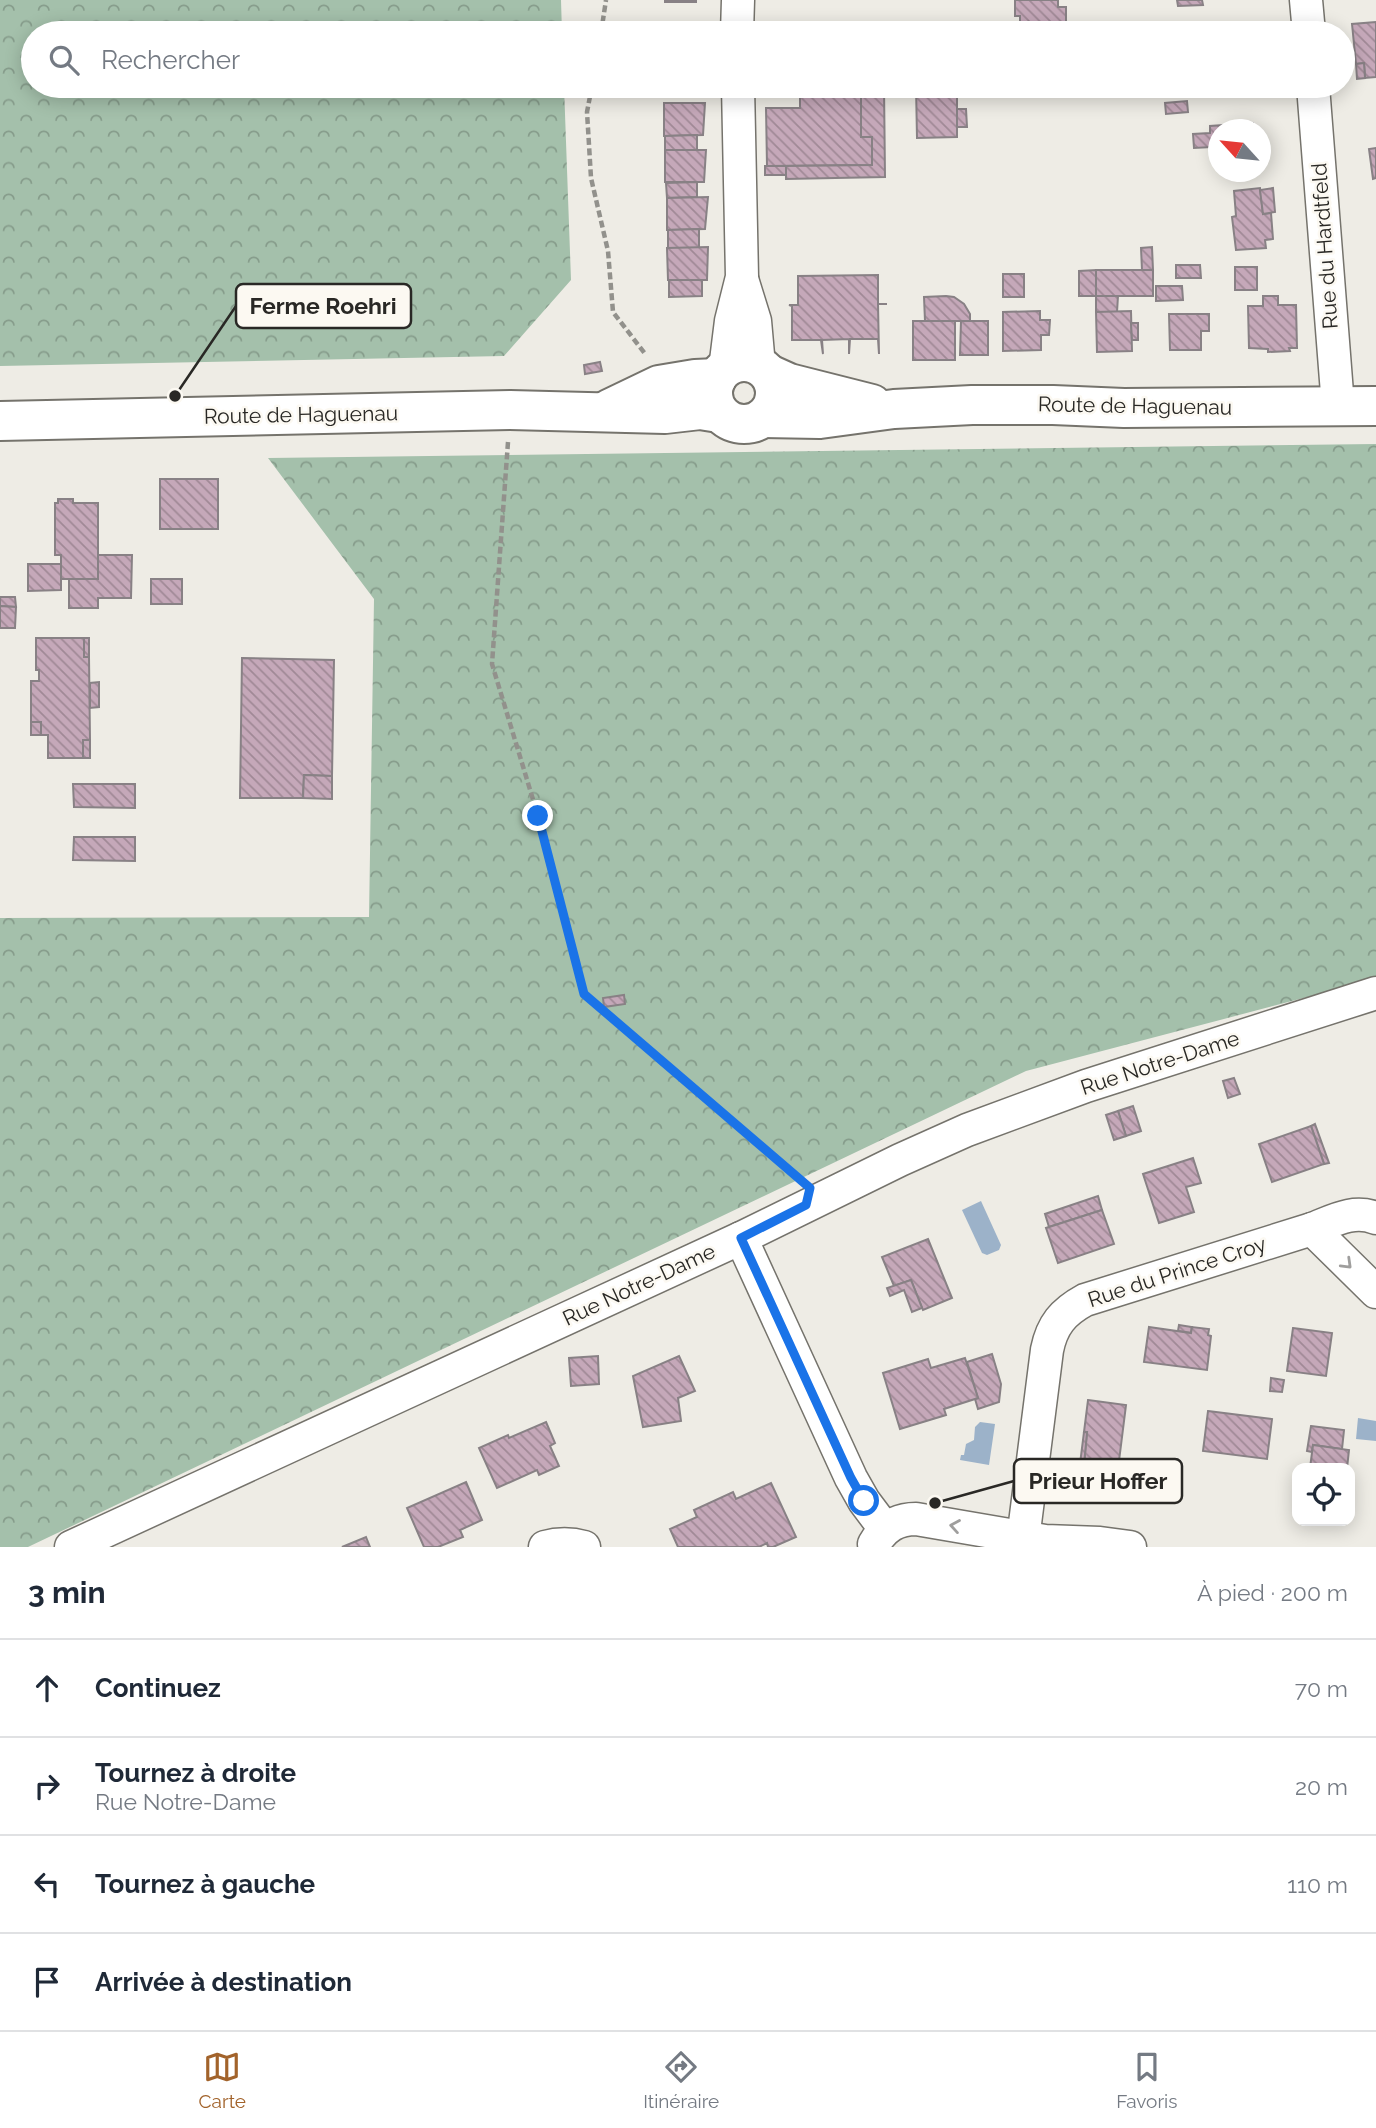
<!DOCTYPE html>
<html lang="fr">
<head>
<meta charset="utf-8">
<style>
  :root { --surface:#fff; --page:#f6f6f7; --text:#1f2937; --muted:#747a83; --line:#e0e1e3; --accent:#a2632b }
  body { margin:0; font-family:Raleway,sans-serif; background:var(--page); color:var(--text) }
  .controls { position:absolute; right:21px; bottom:21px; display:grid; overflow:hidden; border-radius:14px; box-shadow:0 4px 18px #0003 }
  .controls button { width:63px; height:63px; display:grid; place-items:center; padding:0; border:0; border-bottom:2px solid var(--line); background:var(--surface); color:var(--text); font:35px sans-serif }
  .compass { position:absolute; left:1208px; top:119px; width:63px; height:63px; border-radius:50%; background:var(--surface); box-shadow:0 4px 18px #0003; rotate:297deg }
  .stop { position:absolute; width:21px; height:21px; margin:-16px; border:5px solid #1a73e8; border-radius:50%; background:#fff }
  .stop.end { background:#1a73e8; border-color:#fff; box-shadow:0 2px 7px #0008 }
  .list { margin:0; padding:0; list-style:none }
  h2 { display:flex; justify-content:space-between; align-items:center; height:91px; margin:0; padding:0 28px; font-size:30px }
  h2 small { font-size:23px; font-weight:400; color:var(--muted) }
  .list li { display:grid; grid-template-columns:46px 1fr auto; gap:21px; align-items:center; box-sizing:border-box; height:98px; padding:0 28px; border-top:2px solid var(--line) }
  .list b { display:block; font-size:26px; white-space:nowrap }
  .list p { margin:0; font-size:23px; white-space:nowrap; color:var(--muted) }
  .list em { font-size:23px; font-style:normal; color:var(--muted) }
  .icon { flex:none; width:38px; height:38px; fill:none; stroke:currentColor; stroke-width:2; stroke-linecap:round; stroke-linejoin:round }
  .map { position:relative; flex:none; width:1376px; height:1547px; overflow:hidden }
  .search { position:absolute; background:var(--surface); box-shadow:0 4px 18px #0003; left:21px; right:21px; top:21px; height:77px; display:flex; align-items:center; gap:18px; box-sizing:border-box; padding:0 24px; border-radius:38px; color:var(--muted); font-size:26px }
  .sheet { height:483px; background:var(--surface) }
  nav { display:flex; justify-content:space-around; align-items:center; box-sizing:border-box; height:98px; border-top:2px solid var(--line); background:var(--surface); font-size:19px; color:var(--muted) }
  nav a { display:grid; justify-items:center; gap:4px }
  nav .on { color:var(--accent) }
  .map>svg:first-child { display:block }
  .forest { fill:url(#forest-crowns) }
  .water { fill:#9cb2c9 }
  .building { fill:url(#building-back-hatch); stroke:#888185; stroke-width:2 }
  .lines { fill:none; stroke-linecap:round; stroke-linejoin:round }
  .street-casing { stroke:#75736c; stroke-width:35 }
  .secondary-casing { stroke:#75736c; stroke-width:42 }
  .path { stroke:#92918c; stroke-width:4.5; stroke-dasharray:7 3.5; stroke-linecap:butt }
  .street { stroke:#fff; stroke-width:32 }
  .secondary { stroke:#fff; stroke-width:38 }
  .oneway { stroke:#9f9e9d }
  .route { stroke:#1a73e8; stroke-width:9 }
  .labels { text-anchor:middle; stroke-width:5; stroke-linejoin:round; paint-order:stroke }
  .street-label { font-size:21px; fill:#292825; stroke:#fcf9f2 }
  .leader { fill:none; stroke:#292825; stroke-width:2.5 }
  .callout-dot { fill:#292825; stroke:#fcf9f2; stroke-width:2.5 }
  .callout { fill:#fcf9f2; stroke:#292825; stroke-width:2.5 }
  .callout-label { font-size:23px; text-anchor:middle; font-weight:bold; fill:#292825 }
</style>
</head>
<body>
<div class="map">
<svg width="1376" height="1547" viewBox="0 0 1376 1547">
  <defs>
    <pattern id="forest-crowns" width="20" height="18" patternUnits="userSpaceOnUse" patternTransform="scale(1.75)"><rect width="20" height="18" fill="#a4c0ab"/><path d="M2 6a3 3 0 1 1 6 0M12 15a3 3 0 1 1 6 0" fill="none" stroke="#869c8b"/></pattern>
    <pattern id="building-back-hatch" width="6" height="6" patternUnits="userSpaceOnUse" patternTransform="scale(1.75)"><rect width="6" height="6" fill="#c5a8b9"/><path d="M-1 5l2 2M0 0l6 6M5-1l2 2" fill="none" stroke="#a08996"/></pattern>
  </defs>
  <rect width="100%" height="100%" fill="#eeece5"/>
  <g class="forest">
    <path d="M0,0H561L562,33H33V86H564L571,280L504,356L0,366Z"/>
    <path d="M1376,444V979L1026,1071L28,1547H0V918L369,917L374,599L268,458Z"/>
  </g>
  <g class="water">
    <path d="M981,1201L1001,1245L999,1250L987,1255L982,1253L962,1210Z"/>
    <path d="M1358,1418L1376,1421V1441L1356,1439Z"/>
    <path d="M980,1422L995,1424L989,1465L960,1460L961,1455H964L966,1444L974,1440L975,1427Z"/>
  </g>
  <g class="building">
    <rect x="665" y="0" width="31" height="2"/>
    <path d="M1015,0H1058V7H1066V33H1028V22L1020,23V16H1015Z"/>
    <path d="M1177,0H1202L1203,5L1178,6Z"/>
    <path d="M1028,22V30H1021L1020,23Z"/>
    <path d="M1376,22V77L1365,78L1364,63L1356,64L1352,24Z"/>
    <path d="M1243,23V27L1256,26L1257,33H1217L1216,29L1229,27L1228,24Z"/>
    <path d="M884,25V33H803V26Z"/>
    <rect x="946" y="26" width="23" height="7"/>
    <rect x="778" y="29" width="21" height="4"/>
    <path d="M1216,29L1217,33H1202V30Z"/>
    <path d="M1364,63L1365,78L1357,79L1356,64Z"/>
    <path d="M800,86H861V137H872V165L767,166L766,108H800Z"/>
    <path d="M861,86H884L885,177L786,179V166L872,165V137H861Z"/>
    <path d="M916,86H957V137L917,138Z"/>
    <path d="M1187,101L1188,112L1166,114L1165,103Z"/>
    <path d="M664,103H705L703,135L664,136Z"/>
    <path d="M957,109H966L967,127H957Z"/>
    <path d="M1253,123L1254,130H1218V161H1213L1212,147L1194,148L1193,134L1210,133V126Z"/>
    <path d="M697,135V150H665V136Z"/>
    <path d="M1376,148V178L1373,179L1369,149Z"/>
    <path d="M665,150H706L704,182H665Z"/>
    <rect x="765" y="166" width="21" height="9"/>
    <path d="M697,182V197L667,198L666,183Z"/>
    <path d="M1260,188L1263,214L1271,213L1273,239L1265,240L1266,248L1236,250L1232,217L1236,216L1234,191Z"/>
    <path d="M1273,188L1275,212L1263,214L1260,190Z"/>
    <path d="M708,197L705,229L667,230V198Z"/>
    <path d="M699,229V248H668V230Z"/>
    <path d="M708,247L707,280H668L667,248Z"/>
    <path d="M1152,247L1153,270H1142L1141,248Z"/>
    <path d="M1176,265H1200L1201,278H1176Z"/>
    <rect x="1235" y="267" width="22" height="23"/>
    <path d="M1096,270V296H1079V271Z"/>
    <rect x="1096" y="270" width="57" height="26"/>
    <rect x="1003" y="274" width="21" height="23"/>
    <path d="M878,275V304H887H878L879,354L878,339H850L849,354V339L822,340L823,354L821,340H792V306L789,305H798V276Z"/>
    <path d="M669,280H702V296L669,297Z"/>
    <path d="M1156,286H1182L1183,300L1156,301Z"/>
    <path d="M946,296L954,297L964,304L970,314V321H925L924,297Z"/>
    <path d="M1096,296H1118L1117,312H1096Z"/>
    <path d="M1263,296H1278V305H1296L1297,348H1289L1290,351L1268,352V349L1249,348L1248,306H1263Z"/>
    <path d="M1040,311V320H1050L1049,335H1041V350L1003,351V312Z"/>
    <path d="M1131,311L1132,351L1097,352L1096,312Z"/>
    <path d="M1169,314H1209V331H1201V350H1170Z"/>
    <rect x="913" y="321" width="42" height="39"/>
    <path d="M961,321H988V355H960Z"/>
    <path d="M1131,323H1138V340H1132Z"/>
    <path d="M600,362L602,371L585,374L584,365Z"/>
    <rect x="160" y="479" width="58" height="50"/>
    <path d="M58,499H73V503H98V579H61V555H55V503H58Z"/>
    <path d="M98,555H132L131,598H98V608H69V579H98Z"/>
    <path d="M28,564H61V590L28,591Z"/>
    <rect x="151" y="579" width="31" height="25"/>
    <path d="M0,597H15L16,607L0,606Z"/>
    <path d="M0,606L16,607L15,628H0Z"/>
    <path d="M36,638H84V657H89L90,740H83V758H48V735H41V722H31V681H39V670H36Z"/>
    <rect x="84" y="638" width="5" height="19"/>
    <path d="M242,658L334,660L332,776L304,775L303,798H240Z"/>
    <path d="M99,682V707L90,708V683Z"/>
    <rect x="31" y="722" width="10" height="13"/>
    <rect x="83" y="740" width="7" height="18"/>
    <path d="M304,775L332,776V799L303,798Z"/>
    <path d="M73,784H135V808L74,807Z"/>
    <path d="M74,837H135V861L73,860Z"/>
    <path d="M624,995L625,1004L604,1007L603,998Z"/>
    <path d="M1234,1078L1240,1094L1228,1098L1223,1081Z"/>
    <path d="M1133,1106L1141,1131L1126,1136L1118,1111Z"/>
    <path d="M1118,1111L1126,1136L1114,1140L1106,1115Z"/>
    <path d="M1315,1124L1329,1163L1324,1164L1311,1126Z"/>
    <path d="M1311,1126L1324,1164L1272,1182L1259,1144Z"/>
    <path d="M1193,1158L1201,1183L1186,1187L1194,1212L1159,1223L1143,1174Z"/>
    <path d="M1098,1196L1102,1210L1049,1227L1045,1214Z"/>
    <path d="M1102,1210L1114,1244L1058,1263L1046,1228Z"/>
    <path d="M928,1239L952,1298L923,1310L911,1280L894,1286L882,1257Z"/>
    <path d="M911,1280L922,1308L912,1312L904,1290L890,1296L887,1288Z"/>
    <path d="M1179,1325L1192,1327L1191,1333L1178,1331Z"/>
    <path d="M1149,1327L1191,1333L1192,1327L1209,1329L1208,1335L1211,1336L1207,1370L1144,1362Z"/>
    <path d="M1293,1328L1332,1333L1326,1376L1287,1371Z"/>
    <path d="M992,1354L1001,1384L999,1402L978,1409L975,1399L978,1398L967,1362Z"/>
    <path d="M598,1356L599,1384L571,1386L569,1358Z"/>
    <path d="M679,1356L695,1391L678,1398L681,1421L643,1427L633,1376Z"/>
    <path d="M965,1358L978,1398L944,1409L946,1415L900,1429L883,1373L928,1359L931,1368Z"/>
    <path d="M1271,1378L1284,1380L1282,1392L1270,1391Z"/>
    <path d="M1088,1400L1126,1405L1118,1469L1084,1465L1087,1432H1084Z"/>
    <path d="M1208,1411L1272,1419L1267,1459L1203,1451Z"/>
    <path d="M546,1422L555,1443L550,1446L559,1466L539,1475L537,1470L497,1488L479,1448L508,1435L509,1438Z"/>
    <path d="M1311,1426L1344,1430L1342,1449L1313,1445L1312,1452L1307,1451Z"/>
    <path d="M1084,1432H1087L1084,1465L1080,1464Z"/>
    <path d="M1313,1445L1349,1450L1347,1468H1310Z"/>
    <path d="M466,1482L482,1520L460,1530L463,1537L438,1547H424L407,1508Z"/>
    <path d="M771,1483L796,1537L773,1547H768L767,1543L759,1547H678L670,1529L697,1517L694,1510L733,1492L736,1499Z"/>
    <path d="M366,1537L370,1547H342Z"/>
  </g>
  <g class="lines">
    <g class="street-casing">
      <g id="street">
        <path d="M1306,0L1309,33"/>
        <path d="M737,33L738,0"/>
        <path d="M1313,86L1338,406"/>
        <path d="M742,279L755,321L759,366"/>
        <path d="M725,369L731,321L742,277L738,86"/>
        <path d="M1376,1218C1353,1209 1333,1221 1312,1229L1376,1292"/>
        <path d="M741,1238L851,1478L864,1501L885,1529"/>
        <path d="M874,1544C884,1527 897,1519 916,1519L1045,1541L1100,1543L1130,1547"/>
        <path d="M71,1547L741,1238L900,1160L967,1130L1086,1086L1376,993"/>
        <path d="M545,1547C559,1543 570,1543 584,1547"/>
        <path d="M1022,1547L1047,1350C1052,1325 1063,1312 1085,1300L1312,1229"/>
      </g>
    </g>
    <g class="secondary-casing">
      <g id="secondary">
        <circle cx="744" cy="393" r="31"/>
        <path d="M769,374L789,383L872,404"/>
        <path d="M609,409L659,385L695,379L717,378"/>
        <path d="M763,418L820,419L894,409L972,405H1053L1124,408L1376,406"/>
        <path d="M0,421L510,410L665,414L700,410L719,413"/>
      </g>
    </g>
    <g class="path">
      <path d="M601,33L606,0"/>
      <path d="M592,86L587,112L591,178L608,251L613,312L646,355"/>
      <path d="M508,442L492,664L538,816L584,994L796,1177"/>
    </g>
    <use href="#street" class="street"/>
    <use href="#secondary" class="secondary"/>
  </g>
  <defs><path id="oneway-chevron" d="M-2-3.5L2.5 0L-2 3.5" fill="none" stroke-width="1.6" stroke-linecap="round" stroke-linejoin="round" transform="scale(1.75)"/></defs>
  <g class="oneway">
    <use href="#oneway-chevron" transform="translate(1347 1264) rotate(44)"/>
    <use href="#oneway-chevron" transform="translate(955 1526) rotate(-170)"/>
  </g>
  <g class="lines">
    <path class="route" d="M538,816L584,994L810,1188L806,1205L741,1238L851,1478L864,1501"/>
  </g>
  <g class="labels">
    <g class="street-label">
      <text transform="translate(1325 246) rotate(-94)" y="7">Rue du Hardtfeld</text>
      <text transform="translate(1135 406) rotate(1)" y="7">Route de Haguenau</text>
      <text transform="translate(301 415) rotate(-1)" y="7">Route de Haguenau</text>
      <text transform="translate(1160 1063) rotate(-18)" y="7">Rue Notre-Dame</text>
      <text transform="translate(1177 1272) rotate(-18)" y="7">Rue du Prince Croy</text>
      <text transform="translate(639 1285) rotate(-25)" y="7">Rue Notre-Dame</text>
    </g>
  </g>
  <path class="leader" d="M175 396L236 306M935 1503L1014 1481"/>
  <g class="callout-dot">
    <circle cx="175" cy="396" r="7"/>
    <circle cx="935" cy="1503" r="7"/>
  </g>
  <g class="callout">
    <rect x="236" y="284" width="175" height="44" rx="7"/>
    <rect x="1014" y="1459" width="168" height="44" rx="7"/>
  </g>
  <g class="callout-label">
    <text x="323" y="314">Ferme Roehri</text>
    <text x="1098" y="1489">Prieur Hoffer</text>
  </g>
</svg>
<div class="controls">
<button><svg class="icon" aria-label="locate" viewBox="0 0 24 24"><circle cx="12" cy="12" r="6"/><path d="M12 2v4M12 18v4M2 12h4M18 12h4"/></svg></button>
</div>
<svg class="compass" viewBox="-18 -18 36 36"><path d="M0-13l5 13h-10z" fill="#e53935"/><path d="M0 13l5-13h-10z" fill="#747a83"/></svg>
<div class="stop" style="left:864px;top:1501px"></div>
<div class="stop end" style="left:538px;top:816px"></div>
<div class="search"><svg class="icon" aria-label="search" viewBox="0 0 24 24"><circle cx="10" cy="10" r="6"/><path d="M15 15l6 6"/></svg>Rechercher</div>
</div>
<section class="sheet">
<h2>3 min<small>À pied · 200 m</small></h2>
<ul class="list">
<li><svg class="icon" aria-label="ahead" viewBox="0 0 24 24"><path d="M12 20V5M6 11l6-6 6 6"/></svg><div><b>Continuez</b></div><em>70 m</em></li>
<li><svg class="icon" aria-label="right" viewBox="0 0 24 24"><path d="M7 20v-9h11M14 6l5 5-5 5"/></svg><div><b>Tournez à droite</b><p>Rue Notre-Dame</p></div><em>20 m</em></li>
<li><svg class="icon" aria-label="left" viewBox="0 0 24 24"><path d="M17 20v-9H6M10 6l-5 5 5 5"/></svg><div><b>Tournez à gauche</b></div><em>110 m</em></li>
<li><svg class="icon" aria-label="arrive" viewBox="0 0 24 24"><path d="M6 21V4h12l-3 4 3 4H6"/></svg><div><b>Arrivée à destination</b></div></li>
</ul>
</section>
<nav>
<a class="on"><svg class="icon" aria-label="map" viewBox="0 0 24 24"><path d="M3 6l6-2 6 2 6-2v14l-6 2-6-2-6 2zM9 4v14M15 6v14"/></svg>Carte</a>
<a><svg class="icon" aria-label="directions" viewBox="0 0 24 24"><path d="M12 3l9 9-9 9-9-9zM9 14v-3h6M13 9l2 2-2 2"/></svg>Itinéraire</a>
<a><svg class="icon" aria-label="saved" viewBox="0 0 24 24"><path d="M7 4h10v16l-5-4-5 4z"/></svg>Favoris</a>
</nav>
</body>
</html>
